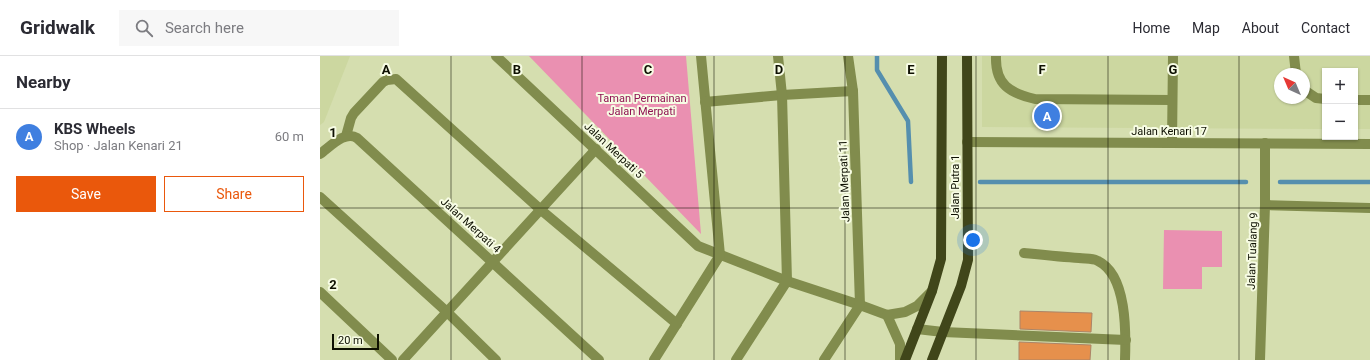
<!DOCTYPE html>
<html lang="en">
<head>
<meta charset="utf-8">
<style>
  :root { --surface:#fff; --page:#f7f7f7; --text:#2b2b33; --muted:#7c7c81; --line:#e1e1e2; --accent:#ea580c }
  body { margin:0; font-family:Roboto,sans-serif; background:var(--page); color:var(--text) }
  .controls { position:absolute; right:12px; top:12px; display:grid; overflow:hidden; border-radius:0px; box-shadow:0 1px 3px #0004 }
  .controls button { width:36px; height:36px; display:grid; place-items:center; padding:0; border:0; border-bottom:1px solid var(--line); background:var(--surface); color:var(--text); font:20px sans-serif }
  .compass { position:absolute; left:954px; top:12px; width:36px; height:36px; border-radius:50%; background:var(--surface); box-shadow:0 1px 3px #0004; rotate:316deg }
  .scale { position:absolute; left:12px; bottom:10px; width:47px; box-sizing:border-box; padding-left:4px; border:2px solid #0e1002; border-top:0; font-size:11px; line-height:14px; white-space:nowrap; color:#0e1002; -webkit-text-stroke:3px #f7fce4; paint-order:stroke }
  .you { position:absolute; left:653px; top:184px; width:14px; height:14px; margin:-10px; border:3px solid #fff; border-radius:50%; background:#1a73e8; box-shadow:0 0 0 6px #1a73e833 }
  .badge { display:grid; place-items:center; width:26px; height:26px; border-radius:50%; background:var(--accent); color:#fff; font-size:13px; font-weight:700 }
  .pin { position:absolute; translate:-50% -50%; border:2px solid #fff; box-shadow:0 1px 4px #0006 }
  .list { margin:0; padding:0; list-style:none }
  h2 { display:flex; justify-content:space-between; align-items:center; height:52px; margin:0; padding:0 16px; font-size:17px }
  h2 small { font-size:13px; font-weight:400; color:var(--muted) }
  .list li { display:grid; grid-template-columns:26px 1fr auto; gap:12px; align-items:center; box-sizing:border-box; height:56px; padding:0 16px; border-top:1px solid var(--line) }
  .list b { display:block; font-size:15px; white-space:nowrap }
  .list p { margin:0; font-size:13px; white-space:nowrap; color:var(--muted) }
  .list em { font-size:13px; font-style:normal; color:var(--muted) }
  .actions { display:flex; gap:8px; padding:12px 16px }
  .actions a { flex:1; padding:9px 0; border:1px solid var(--accent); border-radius:0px; text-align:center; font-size:14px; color:var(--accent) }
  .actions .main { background:var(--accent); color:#fff }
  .icon { flex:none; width:22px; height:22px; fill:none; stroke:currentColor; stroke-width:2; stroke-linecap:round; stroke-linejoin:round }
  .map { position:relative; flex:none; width:1050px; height:304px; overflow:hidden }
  header { display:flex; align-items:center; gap:24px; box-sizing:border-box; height:56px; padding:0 20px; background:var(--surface); border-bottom:1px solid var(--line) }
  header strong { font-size:19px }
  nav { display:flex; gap:22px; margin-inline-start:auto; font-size:14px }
  .search { width:280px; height:36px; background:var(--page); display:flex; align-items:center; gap:10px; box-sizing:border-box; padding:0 14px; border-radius:0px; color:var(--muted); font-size:15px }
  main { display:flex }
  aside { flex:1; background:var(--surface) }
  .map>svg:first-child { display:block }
  .built { fill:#ccd7a0; fill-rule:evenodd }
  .green { fill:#ea90b1 }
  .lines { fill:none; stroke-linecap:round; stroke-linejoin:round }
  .stream { stroke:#558fae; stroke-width:4.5 }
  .building { fill:#e6904c; stroke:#ab8467 }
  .minor { stroke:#818c4d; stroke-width:10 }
  .major { stroke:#40461a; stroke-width:10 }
  .grid { fill:none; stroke:#0e1002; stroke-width:1; stroke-opacity:0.55 }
  .labels { text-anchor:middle; stroke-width:4; stroke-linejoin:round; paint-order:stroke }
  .park-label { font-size:11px; fill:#8f1352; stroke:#f7fce4 }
  .street-label { font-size:11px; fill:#0e1002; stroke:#f7fce4 }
  .grid-label { font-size:13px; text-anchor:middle; font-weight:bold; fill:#0e1002; stroke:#f7fce4; stroke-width:4; stroke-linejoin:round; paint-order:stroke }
</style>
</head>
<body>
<header>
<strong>Gridwalk</strong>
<div class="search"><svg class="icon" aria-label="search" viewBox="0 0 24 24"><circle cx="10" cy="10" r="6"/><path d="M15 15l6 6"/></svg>Search here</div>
<nav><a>Home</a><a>Map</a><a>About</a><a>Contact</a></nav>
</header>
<main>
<aside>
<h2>Nearby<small></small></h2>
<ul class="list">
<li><span class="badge" style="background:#3f7fe0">A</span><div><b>KBS Wheels</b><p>Shop · Jalan Kenari 21</p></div><em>60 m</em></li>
</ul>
<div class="actions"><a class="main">Save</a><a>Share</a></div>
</aside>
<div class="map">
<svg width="1050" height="304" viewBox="0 0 1050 304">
  <rect width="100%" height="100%" fill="#d5deaf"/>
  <g class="built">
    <path d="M0,0H30L4,66L0,69Z"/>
    <path d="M662,0H1050V73H1035V15H1005V73L662,71ZM960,18H984V42H960Z"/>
  </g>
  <g class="green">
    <path d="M209,0H366L381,178Z"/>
    <path d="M844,174L902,175V211H882V233H843Z"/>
  </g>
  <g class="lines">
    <g class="stream">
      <path d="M557,0V14L588,65L591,126"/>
      <path d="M660,126H926"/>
      <path d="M960,126H1050"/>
    </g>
  </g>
  <g class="building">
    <path d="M700,255L772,257L771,276L700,273Z"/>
    <path d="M699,286L771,289L770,304H699Z"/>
  </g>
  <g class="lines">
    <g class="minor">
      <path d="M176,0L378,190L467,225L540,249L567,259L585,256L597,250L612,235"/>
      <path d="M381,0L400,199"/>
      <path d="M528,0L533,35L540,249"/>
      <path d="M676,0C675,29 690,37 715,43L852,44"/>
      <path d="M974,0L976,18"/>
      <path d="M984,34L996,42L1005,43"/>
      <path d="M1035,44H1050"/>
      <path d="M385,46L462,39L533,35"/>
      <path d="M26,80L31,62L34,57L63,26L67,24L76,23L221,154L357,268"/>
      <path d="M647,86L1050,88"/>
      <path d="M852,87L853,0"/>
      <path d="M0,98C10,91 25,74 37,82L279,304"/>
      <path d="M0,141L127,256L176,304"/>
      <path d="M945,149L1050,152"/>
      <path d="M704,197C723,199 741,201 759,202C765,203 773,202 778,205C807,219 806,276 805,304"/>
      <path d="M0,236L72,304"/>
      <path d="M567,259L580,288V304"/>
      <path d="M597,273L623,276L806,284"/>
      <path d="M83,304L276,93"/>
      <path d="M334,304L400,199"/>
      <path d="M416,304L467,225L462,39L458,0"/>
      <path d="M504,304L540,249"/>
      <path d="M940,304L945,149V87"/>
    </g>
    <g class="major">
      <path d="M585,304L612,235L621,203L622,0"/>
      <path d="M612,304L641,230L648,204L647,0"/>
    </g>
  </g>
  <path class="grid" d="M131,0V304M262,0V304M394,0V304M525,0V304M656,0V304M788,0V304M919,0V304M0,152H1050"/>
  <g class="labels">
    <g class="park-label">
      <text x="322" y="46">Taman Permainan<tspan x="322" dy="13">Jalan Merpati</tspan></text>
    </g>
    <g class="street-label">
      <text x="849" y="79">Jalan Kenari 17</text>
      <text transform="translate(294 94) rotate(43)" y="4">Jalan Merpati 5</text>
      <text transform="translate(524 125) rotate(-92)" y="4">Jalan Merpati 11</text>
      <text transform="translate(635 131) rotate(-90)" y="4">Jalan Putra 1</text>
      <text transform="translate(151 169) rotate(42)" y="4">Jalan Merpati 4</text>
      <text transform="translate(932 195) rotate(-88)" y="4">Jalan Tualang 9</text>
    </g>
  </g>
  <g class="grid-label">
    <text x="66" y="18">A</text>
    <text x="197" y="18">B</text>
    <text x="328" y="18">C</text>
    <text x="459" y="18">D</text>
    <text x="591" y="18">E</text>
    <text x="722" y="18">F</text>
    <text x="853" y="18">G</text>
    <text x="13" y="81">1</text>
    <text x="13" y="233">2</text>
  </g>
</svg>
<div class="controls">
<button>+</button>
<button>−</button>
</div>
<svg class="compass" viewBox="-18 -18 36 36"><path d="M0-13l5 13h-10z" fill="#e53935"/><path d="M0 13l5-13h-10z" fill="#7c7c81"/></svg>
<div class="scale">20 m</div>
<div class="you"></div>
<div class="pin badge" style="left:727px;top:60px;background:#3f7fe0">A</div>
</div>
</main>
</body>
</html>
